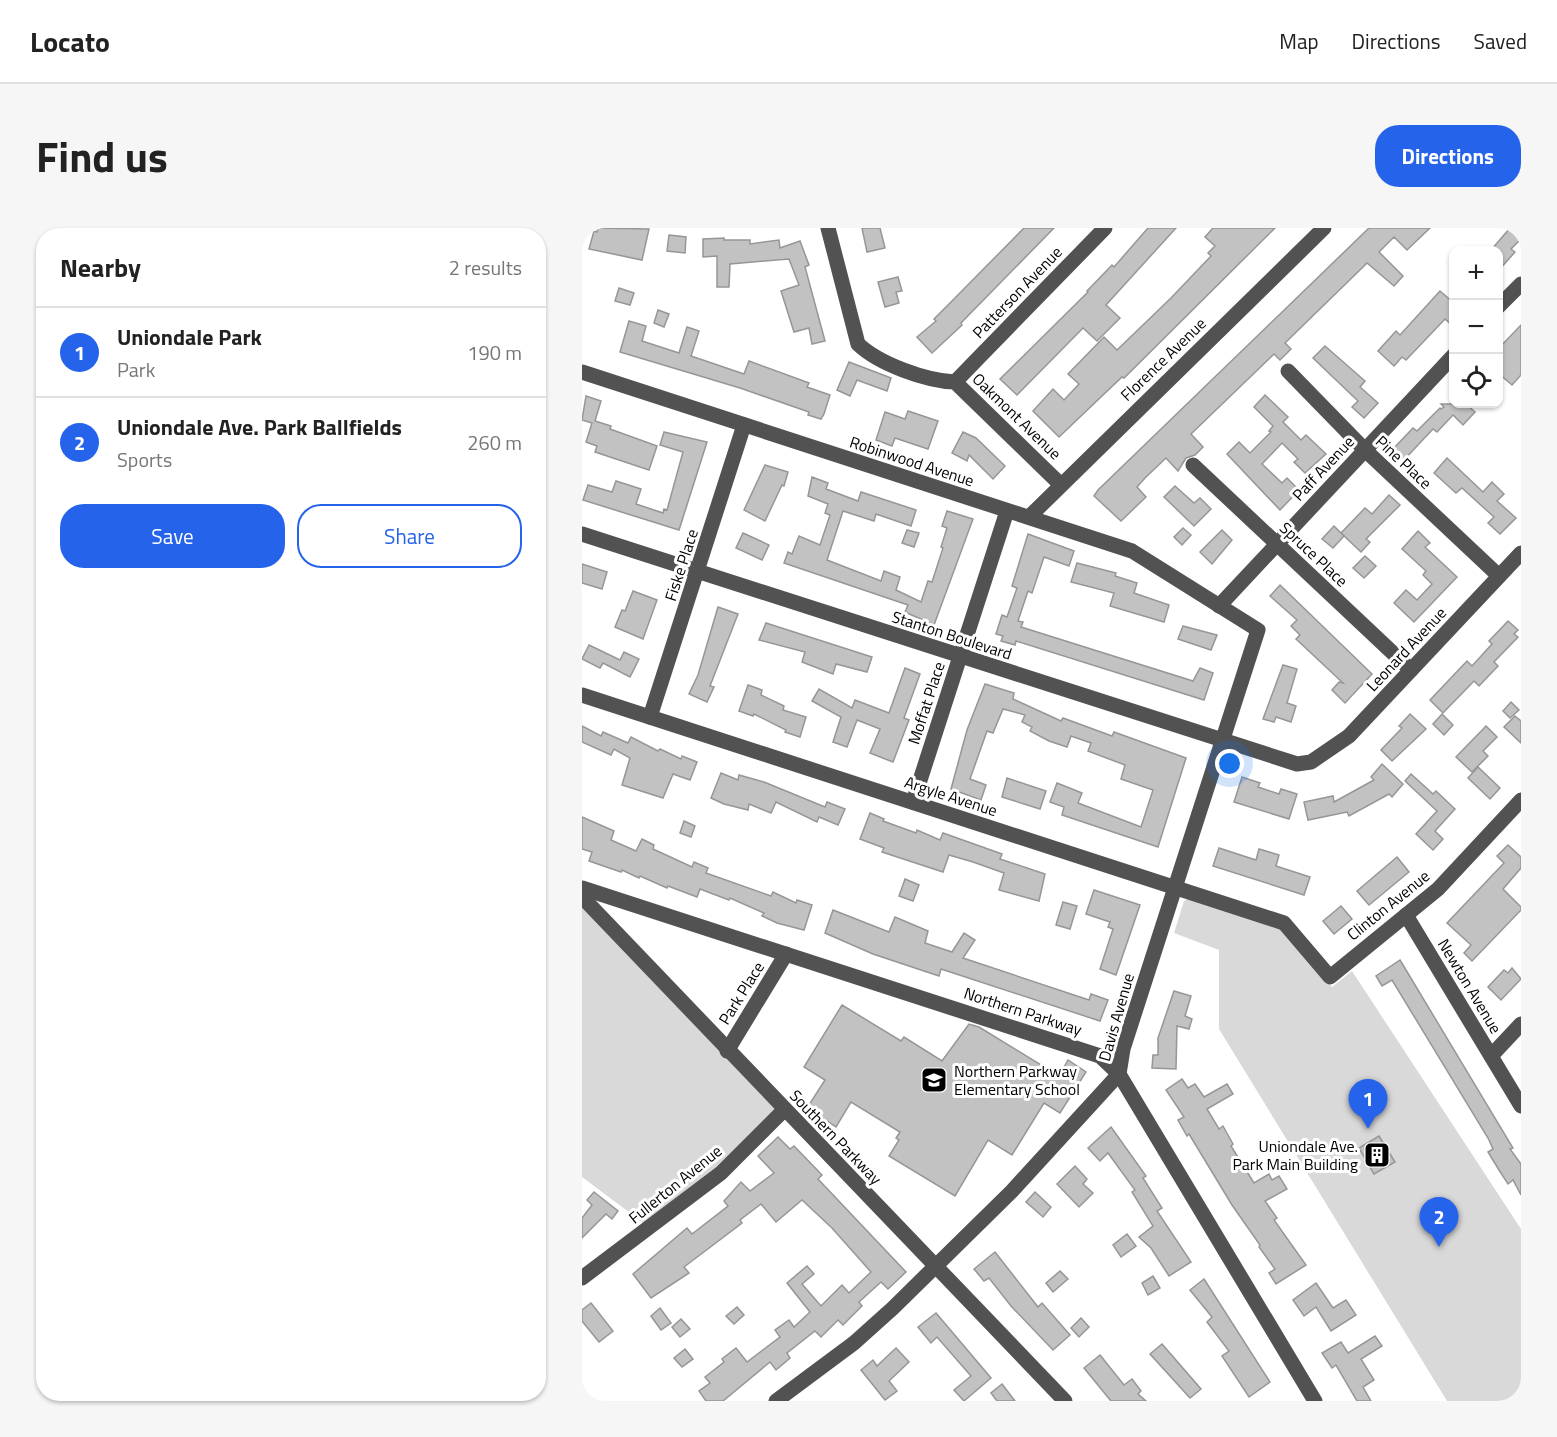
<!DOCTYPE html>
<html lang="en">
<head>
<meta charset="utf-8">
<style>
  :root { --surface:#fff; --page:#f6f6f6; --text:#222; --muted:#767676; --line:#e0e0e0; --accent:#2563eb }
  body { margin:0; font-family:"Titillium Web",sans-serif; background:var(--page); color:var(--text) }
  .controls { position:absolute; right:18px; top:18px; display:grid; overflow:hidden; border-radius:12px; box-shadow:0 2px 4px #0004 }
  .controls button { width:54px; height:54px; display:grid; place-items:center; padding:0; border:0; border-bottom:2px solid var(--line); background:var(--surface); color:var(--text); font:30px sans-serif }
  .you { position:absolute; left:648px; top:536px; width:21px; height:21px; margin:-15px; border:4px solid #fff; border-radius:50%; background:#1a73e8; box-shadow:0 0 0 9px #1a73e833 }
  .badge { display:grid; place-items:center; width:39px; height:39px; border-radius:50%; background:var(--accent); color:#fff; font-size:20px; font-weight:700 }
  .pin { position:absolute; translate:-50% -50px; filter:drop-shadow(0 2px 3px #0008) }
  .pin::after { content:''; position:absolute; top:32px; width:21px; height:18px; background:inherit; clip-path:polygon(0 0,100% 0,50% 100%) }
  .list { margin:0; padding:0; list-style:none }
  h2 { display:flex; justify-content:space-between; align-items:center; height:78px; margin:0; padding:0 24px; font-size:26px }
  h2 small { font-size:20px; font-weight:400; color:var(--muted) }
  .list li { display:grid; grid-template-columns:39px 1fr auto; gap:18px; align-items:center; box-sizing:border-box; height:90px; padding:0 24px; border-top:2px solid var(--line) }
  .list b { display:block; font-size:22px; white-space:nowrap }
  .list p { margin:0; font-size:20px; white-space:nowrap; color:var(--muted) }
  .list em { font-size:20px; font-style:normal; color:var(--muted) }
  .actions { display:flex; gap:12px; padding:18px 24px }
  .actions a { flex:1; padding:14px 0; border:2px solid var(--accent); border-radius:24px; text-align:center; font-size:21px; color:var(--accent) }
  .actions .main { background:var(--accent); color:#fff }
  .icon { flex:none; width:33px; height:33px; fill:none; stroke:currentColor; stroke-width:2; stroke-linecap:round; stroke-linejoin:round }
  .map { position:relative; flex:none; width:939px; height:1173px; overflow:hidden; border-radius:24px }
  header { display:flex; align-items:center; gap:36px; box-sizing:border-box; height:84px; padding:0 30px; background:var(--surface); border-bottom:2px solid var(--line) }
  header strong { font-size:28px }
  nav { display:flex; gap:33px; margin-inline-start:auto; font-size:21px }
  .intro { display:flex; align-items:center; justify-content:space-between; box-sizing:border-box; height:144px; padding:0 36px }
  h1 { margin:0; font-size:42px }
  .button { padding:15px 27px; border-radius:24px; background:var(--accent); color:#fff; font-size:21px; font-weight:700 }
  main { display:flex; gap:36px; padding:0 36px }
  aside { flex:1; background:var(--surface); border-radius:24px; box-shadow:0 2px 4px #0004 }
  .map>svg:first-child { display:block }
  .green { fill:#d9d9d9 }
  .building { fill:#c2c2c2; stroke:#969696; stroke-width:1.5 }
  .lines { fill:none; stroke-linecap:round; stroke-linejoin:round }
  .minor { stroke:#525252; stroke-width:15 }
  .labels { text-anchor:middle; stroke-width:6; stroke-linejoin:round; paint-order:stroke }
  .street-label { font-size:16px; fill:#000; stroke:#fff }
  .poi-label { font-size:16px; fill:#000; stroke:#fff; text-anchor:start }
</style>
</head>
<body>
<header>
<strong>Locato</strong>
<nav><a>Map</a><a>Directions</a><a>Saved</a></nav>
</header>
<div class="intro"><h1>Find us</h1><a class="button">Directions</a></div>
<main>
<aside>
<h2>Nearby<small>2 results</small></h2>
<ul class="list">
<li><span class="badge">1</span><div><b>Uniondale Park</b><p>Park</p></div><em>190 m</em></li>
<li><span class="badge">2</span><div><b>Uniondale Ave. Park Ballfields</b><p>Sports</p></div><em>260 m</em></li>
</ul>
<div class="actions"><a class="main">Save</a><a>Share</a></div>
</aside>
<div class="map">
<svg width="939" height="1173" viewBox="0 0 939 1173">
  <rect width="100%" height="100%" fill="#fff"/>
  <g class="green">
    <path d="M606,671L693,698L701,703L750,759L770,743L939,1001V1173H865L637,801V722L592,705L602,673Z"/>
    <path d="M0,672L202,882L68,1000L0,949Z"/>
  </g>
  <g class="building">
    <path d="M16,0L67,1L60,32L7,21L12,3L15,4Z"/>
    <path d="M280,0H298L303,20L285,24Z"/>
    <path d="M442,0H472L379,95L380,97L350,125L335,109L354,93L352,91L370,73Z"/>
    <path d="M566,0H594L524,77L538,90L515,113L501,100L435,167L418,151L506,64L505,63L530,37L532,39Z"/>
    <path d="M631,0H693L542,150L540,149L477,209L451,183L471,161L482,172L497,156L486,146L522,109L535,122L589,70L629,28L626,25L633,18L623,9Z"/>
    <path d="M787,0H848L825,22L812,9L797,24L821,48L812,58L785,35L780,40L703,115L709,121L698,132L692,126L609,206L621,219L613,227L604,230L596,243L584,230L563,250L555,259L564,269L539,293L512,268L516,262Z"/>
    <path d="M928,0H939V11L929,21L933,24L916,43V22H909Z"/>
    <path d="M87,7L104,9L103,25L85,23Z"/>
    <path d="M142,10V12H168V16L197,12L198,20L218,13L227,37L223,39L243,113L230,116L227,100L212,104L199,63L217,57L207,31L148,36L147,59H135V28L121,29V11Z"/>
    <path d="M316,49L320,63L314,64L317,75L303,79L296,54Z"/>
    <path d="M37,60L52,65L48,77L33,73Z"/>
    <path d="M858,63L872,75V99L863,91L824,132L820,129L812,138L796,123L814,103L818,107Z"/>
    <path d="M76,82L87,86L82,99L72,95Z"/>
    <path d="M47,93L64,98L60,113L97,125L105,99L117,103L109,128L162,146L167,133L227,155L225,159L248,167L242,186L239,191L226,187L227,184L158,160L38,124Z"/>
    <path d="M939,97V147L930,157L916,145V121Z"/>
    <path d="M743,118L783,153L778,159L796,175L782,190L770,179L776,173L731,130Z"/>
    <path d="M267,134L309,150L305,163L275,152L268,168L255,162Z"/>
    <path d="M683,167L706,189L701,194L719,212L724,207L744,226L723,245L712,234L716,231L700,215L680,236L700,255L705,250L717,262L698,282L645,226L657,214L668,225L689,204L687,203L691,198L672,179Z"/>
    <path d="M4,168L19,173L13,193L29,198L28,201L75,218L67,242L13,224L15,218L4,214L10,195L0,192Z"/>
    <path d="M859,176H884L893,184L881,197L871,187L855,204L851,201L821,233L810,222L831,200L835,203L858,180L859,181L862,179Z"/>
    <path d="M326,183L356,193L346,221L313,210L310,218L294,212L303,184L323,191Z"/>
    <path d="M82,204L125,214L97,302L1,272L6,257L30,264L34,253L59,261L54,276L81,285L82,281L85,282L101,224L78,217Z"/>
    <path d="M381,204L394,210L423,238L411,251L387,227L385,233L370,225Z"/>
    <path d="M865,230L901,264L910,254L922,266L915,273L934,290L918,306L906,295L912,289L880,260L874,265L852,245Z"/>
    <path d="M183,237L206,244L202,258L200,257L183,293L162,282Z"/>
    <path d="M230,249L246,255L244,261L276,273L279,264L334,282L329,298L294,286L292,293L261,283L245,332L299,353L302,343L318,349L314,362L339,374L346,353L350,354L361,320L359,319L365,300L360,298L365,283L391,291L352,397L323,384L326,377L202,335L206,324L210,326L217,308L238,317L248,287L243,285L246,276L226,268Z"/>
    <path d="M593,258L612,275L618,270L629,281L612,298L582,269Z"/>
    <path d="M807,267L818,277L784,311L788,314L779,324L759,305L783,280L790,286Z"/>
    <path d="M752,298L762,308L751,320L740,311Z"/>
    <path d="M601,300L609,307L600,317L592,309Z"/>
    <path d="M325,302L337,305L332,319L320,315Z"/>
    <path d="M640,302L650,312L630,336L618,324Z"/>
    <path d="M836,303L848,315L843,319L875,349L832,394L812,375L824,362L835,372L850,356L841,347L844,343L820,321Z"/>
    <path d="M161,305L187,317L180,332L154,320Z"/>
    <path d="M446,306L492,323L487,338L462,329L450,365L446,363L436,393L441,394L439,399L611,453L618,440L631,445L622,472L434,413L433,417L419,413L421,408L414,406L420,387L425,389L435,360L430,358Z"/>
    <path d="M783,328L794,338L782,350L771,340Z"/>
    <path d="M495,335L534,345L533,348L555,355L552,365L587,377L582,394L528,378L532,365L489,354Z"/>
    <path d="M0,336L25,344L20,361L0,355Z"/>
    <path d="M698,357L790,446L763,475L750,462L757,454L761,455L714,411L718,407L709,398L715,392L688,368Z"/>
    <path d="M51,363L75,372L61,411L33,399L40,382L43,383Z"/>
    <path d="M136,379L156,386L128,458L132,459L125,474L107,466L116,447Z"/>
    <path d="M926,393L936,402L932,406L936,409L912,434L916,438L897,458L892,453L861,485L848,472L885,433L890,438L910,416L907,413Z"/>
    <path d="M184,395L290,429L285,444L254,436L251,446L220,434L223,424L177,412Z"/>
    <path d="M601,398L635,407L629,422L596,411Z"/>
    <path d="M7,417L38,432L42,424L57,431L48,449L21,435L18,440L0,431Z"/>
    <path d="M701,437L715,441L705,475L714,478L709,494L694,489L692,494L681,491Z"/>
    <path d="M323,440L338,446L322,490L327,492L311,534L288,525L298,501L275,492L265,519L251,514L259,489L230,473L237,461L270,480L273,472L307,485Z"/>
    <path d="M403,456L432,465L431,471L479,493L481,490L530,508L532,504L604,530L576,619L480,587L482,579L468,574L475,555L500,565L496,575L559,599L571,562L539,551L543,537L506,523L509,515L489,508L485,519L467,513L448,503L450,499L440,494L443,487L421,481L411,505L405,503L388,551L404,557L399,572L369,561L385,502Z"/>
    <path d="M166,457L180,462L179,467L202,478L201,482L224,489L218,509L203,504L204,502L172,486L171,488L157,483Z"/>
    <path d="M929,474L937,482L928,490L921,483Z"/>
    <path d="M828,486L844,501L810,533L799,522L820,500L817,498Z"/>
    <path d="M860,486L871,497L862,507L851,496Z"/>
    <path d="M933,488L939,493V515L922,499Z"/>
    <path d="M0,498L19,508L21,504L46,515L49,509L76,523L78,521L99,531L100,528L115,534L108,552L91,546L81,570L40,557L48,530L32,521L29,527L0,514Z"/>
    <path d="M904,498L915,509L901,523L906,528L890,544L874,529Z"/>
    <path d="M800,536L821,556L810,569L807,566L767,588L765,584L726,592L722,574L751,568L752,574L792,552L789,549Z"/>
    <path d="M896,539L918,560L908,571L886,550Z"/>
    <path d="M139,545L156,552L157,547L182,554L243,579L245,574L263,581L256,597L237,589L235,594L194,574L189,585L167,576L166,582L142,576L129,570Z"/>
    <path d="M829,546L851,566L854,563L873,581L853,603L861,611L851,622L834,606L855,583L823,553Z"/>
    <path d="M660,549L678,555L676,559L697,566L699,561L715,566L707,591L652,574Z"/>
    <path d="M425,550L464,563L458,581L420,569Z"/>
    <path d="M288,585L302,591L301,593L334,605L335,602L358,612L361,605L420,626L418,631L463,646L457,673L417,662L422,645L391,634L367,627L361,644L300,624L302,620L278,611Z"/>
    <path d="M0,589L32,603L29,612L54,623L60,611L72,617L71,621L110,639L112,634L126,640L124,645L189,668L191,664L214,675L215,672L230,677L222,702L195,695L180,688L182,685L148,670L147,672L118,661L115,669L86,658L85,660L58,648L57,650L40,642L39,644L7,633L10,624L0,621Z"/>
    <path d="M102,593L113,598L109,609L98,605Z"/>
    <path d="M926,617L939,629V640L921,661L939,679V682L890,733L882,725L889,717L865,695L922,635L915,628Z"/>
    <path d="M637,620L674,632L677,621L697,627L694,638L728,649L722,667L631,638Z"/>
    <path d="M815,629L827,644L787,677L775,663Z"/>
    <path d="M323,651L337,657L331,673L317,668Z"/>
    <path d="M512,662L558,677L534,747L518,741L531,701L526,699L528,694L504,686Z"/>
    <path d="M481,674L495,678L488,701L474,697Z"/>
    <path d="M759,678L770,691L752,706L741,693Z"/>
    <path d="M251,682L307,704L313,689L346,703L343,715L370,724L382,705L393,712L381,730L507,772L509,766L526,772L518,793L359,741L357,748L291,726L243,705Z"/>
    <path d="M818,732L931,920L928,921L939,936V967L931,952L926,956L917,942L906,924L911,921L906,910L810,752L800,758L794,748Z"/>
    <path d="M930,740L939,751L919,772L906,759L922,742L926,745Z"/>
    <path d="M592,763L609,768L603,788L610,791L607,801L595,798L594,841L570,840L571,827H576V810Z"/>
    <path d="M260,777L319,813L322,809L360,833L387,796L397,799L477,848L486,832L504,844L478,885L462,875L430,927L406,912L373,968L307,928L317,912L314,910L318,904L269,874L254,899L225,880L243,852L222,839Z"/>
    <path d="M600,851L606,860L613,856L622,869L645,856L651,866L625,881L637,901L641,898L651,916L649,918L672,955L687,946L690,952L697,948L705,961L683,973L695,990L692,992L724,1037L694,1056L687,1045L693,1041L677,1019L678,1017L650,977L607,906L605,908L596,892L602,889L584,862Z"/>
    <path d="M529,899L564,948L561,950L580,980L575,983L609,1034L587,1048L569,1020L557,1009L571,998L550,964L553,962L526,925L518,933L506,920Z"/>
    <path d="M797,908L813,934L792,946L777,920Z"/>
    <path d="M196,909L208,921L212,918L240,947L236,951L324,1044L306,1061L299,1054L277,1074L280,1078L261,1097L256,1092L239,1109L233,1103L205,1125L208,1130L194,1142L188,1134L141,1173H124L117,1163L128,1155L123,1149L142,1134L140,1131L154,1120L165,1134L198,1109L193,1102L207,1092L212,1099L228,1084L205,1055L225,1038L232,1046L220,1056L239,1078L260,1057L267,1065L289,1044L250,1000L220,972L194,994L179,976L158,992L160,995L102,1039L107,1045L69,1070L51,1046L105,1000L110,1006L146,978L142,973L159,954L168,963L192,945L176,928Z"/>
    <path d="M493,938L505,951L501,956L511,965L497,979L475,956Z"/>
    <path d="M12,964L36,983L30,991L24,986L0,1010V990L10,977L5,972Z"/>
    <path d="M453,964L469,979L461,989L444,974Z"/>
    <path d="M545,1006L554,1018L539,1029L531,1017Z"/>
    <path d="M413,1024L456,1079L460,1075L488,1107L471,1122L429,1078L407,1050L402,1053L392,1041Z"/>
    <path d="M478,1043L486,1051L471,1064L464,1055Z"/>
    <path d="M571,1048L578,1060L566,1067L560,1055Z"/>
    <path d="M622,1051L688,1154L667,1169L640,1128L647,1123L625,1094L630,1089L608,1062Z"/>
    <path d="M734,1055L751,1080L764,1072L774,1087L749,1103L734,1079L722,1088L711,1072Z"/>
    <path d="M9,1075L31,1103L17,1114L0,1093V1082Z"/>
    <path d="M155,1079L162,1087L152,1096L144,1088Z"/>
    <path d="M78,1080L89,1095L79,1102L69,1088Z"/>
    <path d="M354,1085L409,1150L382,1173L372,1162L389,1148L355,1109L349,1115L336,1099Z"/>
    <path d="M499,1090L507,1099L497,1109L489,1100Z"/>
    <path d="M99,1091L108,1101L98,1109L90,1099Z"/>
    <path d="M793,1108L800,1118L779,1131L792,1152L781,1159L789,1173H775L754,1137L750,1140L740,1125L759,1114L766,1125Z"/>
    <path d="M580,1116L619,1161L608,1170L568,1126Z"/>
    <path d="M314,1120L327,1134L307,1153L315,1163L303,1172L279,1142L291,1132L295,1138Z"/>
    <path d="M103,1121L111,1131L100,1139L92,1130Z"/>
    <path d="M518,1127L542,1157L550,1151L559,1163L556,1166L564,1173H529L502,1140Z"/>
    <path d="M420,1156L433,1173H415L409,1165Z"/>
  </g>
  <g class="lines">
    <g class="minor">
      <path d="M246,0L276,116C297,136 344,153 373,154L478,256"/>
      <path d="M916,79L939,56"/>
      <path d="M706,143L783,222L917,348"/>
      <path d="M0,144L550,323L676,402L541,821L537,846L430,963L311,1080L272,1115L194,1173"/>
      <path d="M373,154L523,0"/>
      <path d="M611,237L829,442"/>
      <path d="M447,289L742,0"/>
      <path d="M0,306L715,536L729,534L767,508L939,325"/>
      <path d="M637,378L872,127"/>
      <path d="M0,467L702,695L748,749L856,661L939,572"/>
      <path d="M68,489L162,197"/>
      <path d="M331,574L425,283"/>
      <path d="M0,660L518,828L537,846L733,1173"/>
      <path d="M0,669L483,1173"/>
      <path d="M824,687L939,878"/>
      <path d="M145,823L204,726"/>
      <path d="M909,828L939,796"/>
      <path d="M0,1050L139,945L202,882"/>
    </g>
  </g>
  <defs>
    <g id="school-square" transform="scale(1.35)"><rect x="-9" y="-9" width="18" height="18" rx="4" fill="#000" stroke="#fff"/><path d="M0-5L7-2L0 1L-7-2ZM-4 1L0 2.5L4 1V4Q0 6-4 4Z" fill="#fff"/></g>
    <g id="building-square" transform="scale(1.35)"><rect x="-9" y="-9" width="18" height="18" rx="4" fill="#000" stroke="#fff"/><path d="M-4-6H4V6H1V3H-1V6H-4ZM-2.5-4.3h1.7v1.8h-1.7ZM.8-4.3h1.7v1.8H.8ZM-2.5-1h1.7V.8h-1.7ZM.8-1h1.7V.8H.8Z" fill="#fff"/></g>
  </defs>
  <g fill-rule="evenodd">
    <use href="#school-square" x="352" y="852"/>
    <use href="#building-square" x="795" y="927"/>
  </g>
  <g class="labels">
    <g class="street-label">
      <text transform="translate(435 64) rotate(-46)" y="6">Patterson Avenue</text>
      <text transform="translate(581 131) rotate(-44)" y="6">Florence Avenue</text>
      <text transform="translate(435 188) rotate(44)" y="6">Oakmont Avenue</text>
      <text transform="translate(330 233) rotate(18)" y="6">Robinwood Avenue</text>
      <text transform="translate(822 234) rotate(43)" y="6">Pine Place</text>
      <text transform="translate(741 240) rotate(-47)" y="6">Paff Avenue</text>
      <text transform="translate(732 326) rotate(43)" y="6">Spruce Place</text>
      <text transform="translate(99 337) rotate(-72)" y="6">Fiske Place</text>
      <text transform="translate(370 407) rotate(18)" y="6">Stanton Boulevard</text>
      <text transform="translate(824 421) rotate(-47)" y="6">Leonard Avenue</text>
      <text transform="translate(344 475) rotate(-72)" y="6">Moffat Place</text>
      <text transform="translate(369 568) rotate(18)" y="6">Argyle Avenue</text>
      <text transform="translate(806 677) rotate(-39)" y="6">Clinton Avenue</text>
      <text transform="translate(888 758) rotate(59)" y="6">Newton Avenue</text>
      <text transform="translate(159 765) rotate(-58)" y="6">Park Place</text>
      <text transform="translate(441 783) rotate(18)" y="6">Northern Parkway</text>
      <text transform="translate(534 789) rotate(-74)" y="6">Davis Avenue</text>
      <text transform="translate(254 909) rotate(46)" y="6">Southern Parkway</text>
      <text transform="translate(93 956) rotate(-39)" y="6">Fullerton Avenue</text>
    </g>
    <g class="poi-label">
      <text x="372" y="849">Northern Parkway<tspan x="372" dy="18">Elementary School</tspan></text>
      <text x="776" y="924" text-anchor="end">Uniondale Ave.<tspan x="776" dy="18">Park Main Building</tspan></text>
    </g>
  </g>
</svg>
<div class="controls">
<button>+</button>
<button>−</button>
<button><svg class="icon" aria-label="locate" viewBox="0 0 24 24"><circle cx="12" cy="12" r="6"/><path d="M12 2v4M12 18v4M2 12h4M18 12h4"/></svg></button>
</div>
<div class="you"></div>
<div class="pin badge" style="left:786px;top:901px">1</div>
<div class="pin badge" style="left:857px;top:1019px">2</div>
</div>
</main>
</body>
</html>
